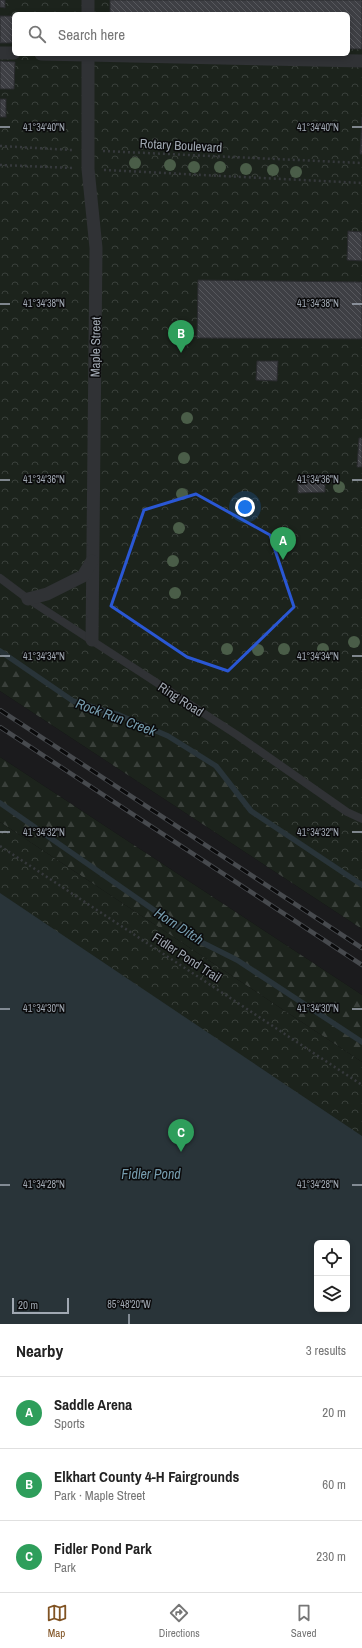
<!DOCTYPE html>
<html lang="en">
<head>
<meta charset="utf-8">
<style>
  :root { --surface:#fff; --page:#f2f2f2; --text:#222; --muted:#767676; --line:#e0e0e0; --accent:#805323 }
  body { margin:0; font-family:"Archivo Narrow",sans-serif; background:var(--page); color:var(--text) }
  .controls { position:absolute; right:12px; bottom:12px; display:grid; overflow:hidden; border-radius:6px; box-shadow:0 2px 6px #0003 }
  .controls button { width:36px; height:36px; display:grid; place-items:center; padding:0; border:0; border-bottom:1px solid var(--line); background:var(--surface); color:var(--text); font:20px sans-serif }
  .scale { position:absolute; left:12px; bottom:10px; width:57px; box-sizing:border-box; padding-left:4px; border:2px solid #a0a8b2; border-top:0; font-size:11px; line-height:14px; white-space:nowrap; color:#a0a8b2; -webkit-text-stroke:3px #0a0a0b; paint-order:stroke }
  .you { position:absolute; left:245px; top:507px; width:14px; height:14px; margin:-10px; border:3px solid #fff; border-radius:50%; background:#1a73e8; box-shadow:0 0 0 6px #1a73e833 }
  .badge { display:grid; place-items:center; width:26px; height:26px; border-radius:50%; background:var(--accent); color:#fff; font-size:13px; font-weight:700 }
  .pin { position:absolute; translate:-50% -33px; filter:drop-shadow(0 1px 2px #0008) }
  .pin::after { content:''; position:absolute; top:21px; width:14px; height:12px; background:inherit; clip-path:polygon(0 0,100% 0,50% 100%) }
  .list { margin:0; padding:0; list-style:none }
  h2 { display:flex; justify-content:space-between; align-items:center; height:52px; margin:0; padding:0 16px; font-size:17px }
  h2 small { font-size:13px; font-weight:400; color:var(--muted) }
  .list li { display:grid; grid-template-columns:26px 1fr auto; gap:12px; align-items:center; box-sizing:border-box; height:72px; padding:0 16px; border-top:1px solid var(--line) }
  .list b { display:block; font-size:15px; white-space:nowrap }
  .list p { margin:0; font-size:13px; white-space:nowrap; color:var(--muted) }
  .list em { font-size:13px; font-style:normal; color:var(--muted) }
  .icon { flex:none; width:22px; height:22px; fill:none; stroke:currentColor; stroke-width:2; stroke-linecap:round; stroke-linejoin:round }
  .map { position:relative; flex:none; width:362px; height:1324px; overflow:hidden }
  .search { position:absolute; background:var(--surface); box-shadow:0 2px 6px #0003; left:12px; right:12px; top:12px; height:44px; display:flex; align-items:center; gap:10px; box-sizing:border-box; padding:0 14px; border-radius:6px; color:var(--muted); font-size:15px }
  .sheet { height:268px; background:var(--surface) }
  nav { display:flex; justify-content:space-around; align-items:center; box-sizing:border-box; height:56px; border-top:1px solid var(--line); background:var(--surface); font-size:11px; color:var(--muted) }
  nav a { display:grid; justify-items:center; gap:2px }
  nav .on { color:var(--accent) }
  .map>svg:first-child { display:block }
  .built { fill:#1b1b1d }
  .forest { fill:url(#forest-firs) }
  .park { fill:url(#park-crowns); fill-rule:evenodd }
  .water { fill:#293439; fill-rule:evenodd }
  .lines { fill:none; stroke-linecap:round; stroke-linejoin:round }
  .stream { stroke:#293439; stroke-width:5.5 }
  .building { fill:url(#building-back-hatch); stroke:#292a2d }
  .path { stroke:#36393c; stroke-width:2.5; stroke-dasharray:2 3; stroke-linecap:butt }
  .service { stroke:#303235; stroke-width:8 }
  .pedestrian { stroke:#303235; stroke-width:13 }
  .rail-casing { stroke:#474a4e; stroke-width:4.5 }
  .rail { stroke:#0a0a0b; stroke-width:3; stroke-dasharray:9; stroke-linecap:butt }
  .tree { fill:#4a5d48 }
  .marked { fill:none; stroke:#2a57d4; stroke-width:3; stroke-linejoin:round }
  .ticks { fill:none; stroke:#a0a8b2; stroke-width:1.5 }
  .labels { text-anchor:middle; stroke-width:3; stroke-linejoin:round; paint-order:stroke }
  .street-label { font-size:13px; fill:#a0a8b2; stroke:#0a0a0b }
  .water-label { font-size:14px; font-style:italic; fill:#769cae; stroke:#0a0a0b }
  .ticks-label { font-size:10px; text-anchor:middle; fill:#a0a8b2; stroke:#0a0a0b; stroke-width:3; stroke-linejoin:round; paint-order:stroke }
</style>
</head>
<body>
<div class="map">
<svg width="362" height="1324" viewBox="0 0 362 1324">
  <defs>
    <pattern id="forest-firs" width="22" height="20" patternUnits="userSpaceOnUse"><rect width="22" height="20" fill="#1c231c"/><path d="M5 1l3.5 6h-7zM16 11l3.5 6h-7z" fill="#3a403b"/></pattern>
    <pattern id="park-crowns" width="20" height="18" patternUnits="userSpaceOnUse"><rect width="20" height="18" fill="#1c231c"/><path d="M2 6a3 3 0 1 1 6 0M12 15a3 3 0 1 1 6 0" fill="none" stroke="#3a403b"/></pattern>
    <pattern id="building-back-hatch" width="6" height="6" patternUnits="userSpaceOnUse"><rect width="6" height="6" fill="#3e3f44"/><path d="M-1 5l2 2M0 0l6 6M5-1l2 2" fill="none" stroke="#57585d"/></pattern>
  </defs>
  <rect width="100%" height="100%" fill="#0f0f10"/>
  <path class="built" d="M0,691L362,929V995L0,757Z"/>
  <g class="forest">
    <path d="M0,651L73,701L119,715L168,736L216,766L251,811L362,885V929L0,691Z"/>
    <path d="M0,757L362,995V1062L0,822Z"/>
  </g>
  <g class="park">
    <path d="M0,0H362V885L251,811L216,766L168,736L119,715L73,701L0,651ZM14,14H348V54H14Z"/>
    <path d="M0,822L362,1062V1324H0ZM317,1243H347V1309H317Z"/>
  </g>
  <path class="water" d="M0,893L362,1136V1324H0ZM317,1243H347V1309H317Z"/>
  <g class="lines">
    <g class="stream">
      <path d="M0,651L73,701L119,715L168,736L216,766L251,811L362,885"/>
      <path d="M0,803L197,940L237,960L362,1042"/>
    </g>
  </g>
  <g class="building">
    <path d="M0,0H5V8L0,7Z"/>
    <path d="M110,0H362V49H348V14H110Z"/>
    <path d="M0,16H13L12,43H0Z"/>
    <path d="M0,61L15,62L14,89H0Z"/>
    <rect x="0" y="99" width="6" height="18"/>
    <path d="M362,117V154H360Z"/>
    <path d="M348,231L362,232V261L347,260Z"/>
    <path d="M198,280L362,282V339L197,338Z"/>
    <path d="M257,361H278L277,381L256,380Z"/>
    <path d="M359,438H362V467H357Z"/>
    <path d="M298,476H325V492L298,493Z"/>
  </g>
  <g class="lines">
    <g class="path">
      <path d="M0,146L72,150"/>
      <path d="M103,151L362,163"/>
      <path d="M0,165L73,168"/>
      <path d="M104,170L362,183"/>
      <path d="M0,846L362,1085"/>
    </g>
    <path class="service" d="M0,578L28,599L237,735L347,812L362,819"/>
    <g class="pedestrian">
      <path d="M88,14V0"/>
      <path d="M0,53H14"/>
      <path d="M41,54L362,61"/>
      <path d="M88,54V169L96,248L92,640"/>
      <path d="M28,599L47,594L83,576L92,561"/>
    </g>
    <g class="rail-casing">
      <g id="rail">
        <path d="M0,710L362,948"/>
        <path d="M0,727L362,965"/>
      </g>
    </g>
    <use href="#rail" class="rail"/>
  </g>
  <g class="tree">
    <circle cx="135" cy="163" r="6"/>
    <circle cx="170" cy="165" r="6"/>
    <circle cx="194" cy="167" r="6"/>
    <circle cx="220" cy="167" r="6"/>
    <circle cx="246" cy="169" r="6"/>
    <circle cx="273" cy="170" r="6"/>
    <circle cx="296" cy="172" r="6"/>
    <circle cx="187" cy="418" r="6"/>
    <circle cx="184" cy="458" r="6"/>
    <circle cx="339" cy="487" r="6"/>
    <circle cx="182" cy="494" r="6"/>
    <circle cx="179" cy="528" r="6"/>
    <circle cx="173" cy="561" r="6"/>
    <circle cx="175" cy="593" r="6"/>
    <circle cx="354" cy="642" r="6"/>
    <circle cx="227" cy="649" r="6"/>
    <circle cx="284" cy="649" r="6"/>
    <circle cx="323" cy="649" r="6"/>
    <circle cx="258" cy="650" r="6"/>
  </g>
  <path class="marked" d="M196,494L270,535L294,607L228,671L187,657L111,606L144,510Z"/>
  <path class="ticks" d="M0,127H10M352,127H362M0,304H10M352,304H362M0,480H10M352,480H362M0,656H10M352,656H362M0,832H10M352,832H362M0,1009H10M352,1009H362M0,1185H10M352,1185H362M129,1314V1324"/>
  <g class="labels">
    <g class="street-label">
      <text transform="translate(181 145) rotate(3)" y="5">Rotary Boulevard</text>
      <text transform="translate(95 347) rotate(-89)" y="5">Maple Street</text>
      <text transform="translate(181 699) rotate(33)" y="5">Ring Road</text>
      <text transform="translate(187 957) rotate(33)" y="5">Fidler Pond Trail</text>
    </g>
    <g class="water-label">
      <text transform="translate(116 717) rotate(20)" y="5">Rock Run Creek</text>
      <text transform="translate(179 926) rotate(33)" y="5">Horn Ditch</text>
      <text x="151" y="1179">Fidler Pond</text>
    </g>
  </g>
  <g class="ticks-label">
    <text x="44" y="131">41°34'40"N</text>
    <text x="318" y="131">41°34'40"N</text>
    <text x="44" y="307">41°34'38"N</text>
    <text x="318" y="307">41°34'38"N</text>
    <text x="44" y="483">41°34'36"N</text>
    <text x="318" y="483">41°34'36"N</text>
    <text x="44" y="660">41°34'34"N</text>
    <text x="318" y="660">41°34'34"N</text>
    <text x="44" y="836">41°34'32"N</text>
    <text x="318" y="836">41°34'32"N</text>
    <text x="44" y="1012">41°34'30"N</text>
    <text x="318" y="1012">41°34'30"N</text>
    <text x="44" y="1188">41°34'28"N</text>
    <text x="318" y="1188">41°34'28"N</text>
    <text x="129" y="1308">85°48'20"W</text>
  </g>
</svg>
<div class="controls">
<button><svg class="icon" aria-label="locate" viewBox="0 0 24 24"><circle cx="12" cy="12" r="6"/><path d="M12 2v4M12 18v4M2 12h4M18 12h4"/></svg></button>
<button><svg class="icon" aria-label="layers" viewBox="0 0 24 24"><path d="M12 4l9 5-9 5-9-5zM3 14l9 5 9-5"/></svg></button>
</div>
<div class="scale">20 m</div>
<div class="you"></div>
<div class="pin badge" style="left:283px;top:560px;background:#2e9e5b">A</div>
<div class="pin badge" style="left:181px;top:353px;background:#2e9e5b">B</div>
<div class="pin badge" style="left:181px;top:1152px;background:#2e9e5b">C</div>
<div class="search"><svg class="icon" aria-label="search" viewBox="0 0 24 24"><circle cx="10" cy="10" r="6"/><path d="M15 15l6 6"/></svg>Search here</div>
</div>
<section class="sheet">
<h2>Nearby<small>3 results</small></h2>
<ul class="list">
<li><span class="badge" style="background:#2e9e5b">A</span><div><b>Saddle Arena</b><p>Sports</p></div><em>20 m</em></li>
<li><span class="badge" style="background:#2e9e5b">B</span><div><b>Elkhart County 4-H Fairgrounds</b><p>Park · Maple Street</p></div><em>60 m</em></li>
<li><span class="badge" style="background:#2e9e5b">C</span><div><b>Fidler Pond Park</b><p>Park</p></div><em>230 m</em></li>
</ul>
</section>
<nav>
<a class="on"><svg class="icon" aria-label="map" viewBox="0 0 24 24"><path d="M3 6l6-2 6 2 6-2v14l-6 2-6-2-6 2zM9 4v14M15 6v14"/></svg>Map</a>
<a><svg class="icon" aria-label="directions" viewBox="0 0 24 24"><path d="M12 3l9 9-9 9-9-9zM9 14v-3h6M13 9l2 2-2 2"/></svg>Directions</a>
<a><svg class="icon" aria-label="saved" viewBox="0 0 24 24"><path d="M7 4h10v16l-5-4-5 4z"/></svg>Saved</a>
</nav>
</body>
</html>
